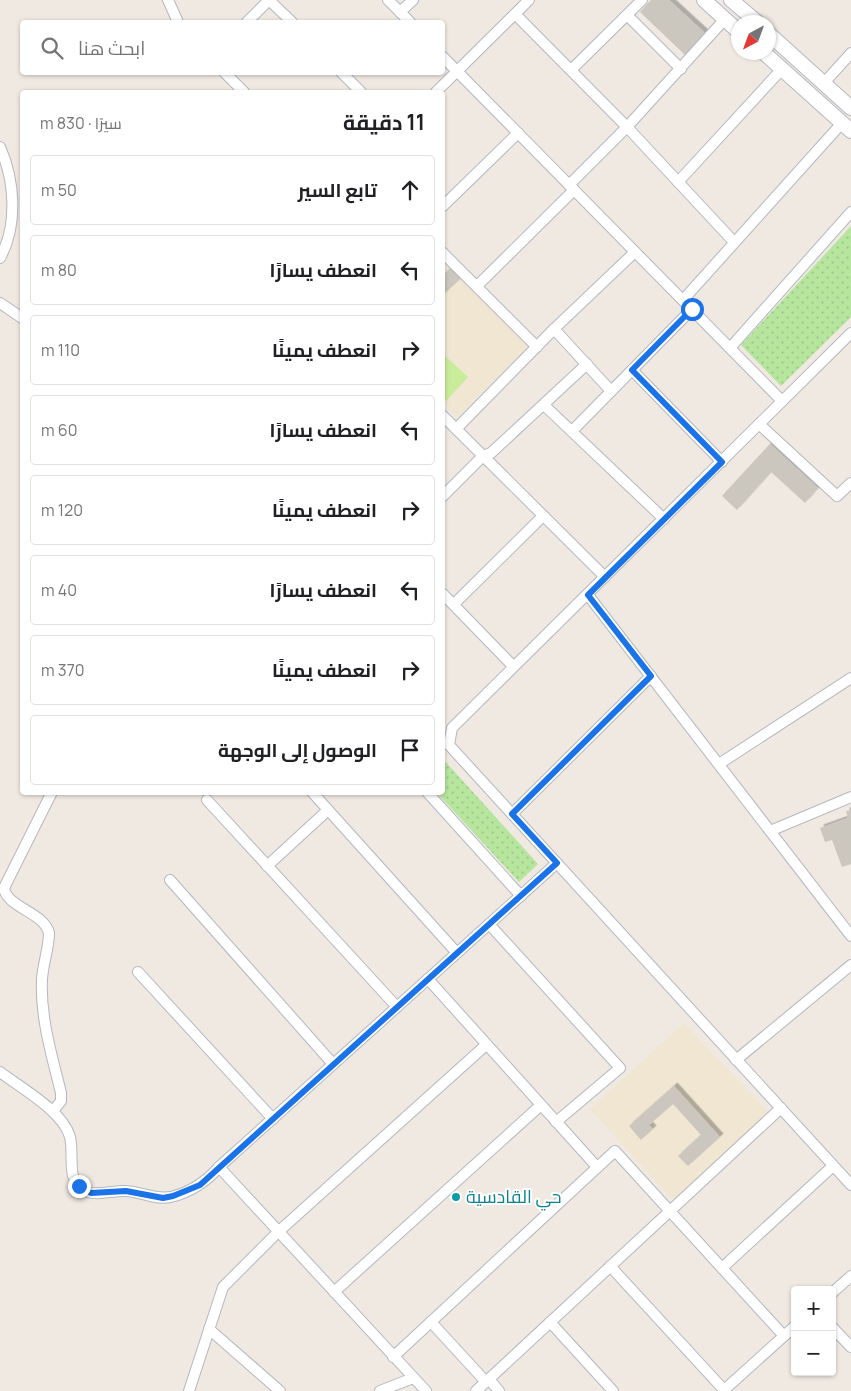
<!DOCTYPE html>
<html lang="ar">
<head>
<meta charset="utf-8">
<style>
  :root { --surface:#fff; --page:#f6f6f6; --text:#202124; --muted:#757577; --line:#e0e0e0 }
  body { margin:0; font-family:Manrope,Cairo,sans-serif; background:var(--page); color:var(--text); direction:rtl }
  .controls { position:absolute; right:15px; bottom:15px; display:grid; overflow:hidden; border-radius:5px; box-shadow:0 1px 4px #0004 }
  .controls button { width:45px; height:45px; display:grid; place-items:center; padding:0; border:0; border-bottom:1px solid var(--line); background:var(--surface); color:var(--text); font:25px sans-serif }
  .compass { position:absolute; left:731px; top:15px; width:45px; height:45px; border-radius:50%; background:var(--surface); box-shadow:0 1px 4px #0004; rotate:221deg }
  .stop { position:absolute; width:15px; height:15px; margin:-11px; border:4px solid #1a73e8; border-radius:50%; background:#fff }
  .stop.end { background:#1a73e8; border-color:#fff; box-shadow:0 1px 5px #0008 }
  .list { margin:0; padding:0; list-style:none }
  h2 { display:flex; justify-content:space-between; align-items:center; height:65px; margin:0; padding:0 20px; font-size:21px }
  h2 small { font-size:16px; font-weight:400; color:var(--muted) }
  .list li { display:grid; grid-template-columns:32px 1fr auto; gap:15px; align-items:center; box-sizing:border-box; height:70px; margin:0 10px 10px; padding:0 10px; border:1px solid var(--line); border-radius:5px }
  .list b { display:block; font-size:19px; white-space:nowrap }
  .list em { font-size:16px; font-style:normal; color:var(--muted) }
  .icon { flex:none; width:28px; height:28px; fill:none; stroke:currentColor; stroke-width:2; stroke-linecap:round; stroke-linejoin:round }
  .map { position:relative; flex:none; width:851px; height:1391px; overflow:hidden; direction:ltr }
  .search { position:absolute; background:var(--surface); box-shadow:0 1px 4px #0004; left:20px; top:20px; width:425px; height:55px; display:flex; align-items:center; gap:12px; box-sizing:border-box; padding:0 18px; border-radius:5px; color:var(--muted); font-size:19px }
  .panel { position:absolute; background:var(--surface); box-shadow:0 1px 4px #0004; left:20px; top:90px; width:425px; height:705px; border-radius:5px; direction:rtl }
  .map>svg:first-child { display:block }
  .education { fill:#f0e6d1 }
  .park { fill:url(#park-dots) }
  .pitch { fill:#c9ec9a }
  .building { fill:#cbc7bf; filter:url(#shadow) }
  .lines { fill:none; stroke-linecap:round; stroke-linejoin:round }
  .street-casing { stroke:#b4b7c1; stroke-width:12 }
  .secondary-casing { stroke:#b4b7c1; stroke-width:16 }
  .street { stroke:#fff; stroke-width:10 }
  .secondary { stroke:#fff; stroke-width:14 }
  .route { stroke:#1a73e8; stroke-width:6 }
  .culture-dot { fill:#0f9aa8; stroke:#fff; stroke-width:2 }
  .labels { text-anchor:middle; stroke-width:4; stroke-linejoin:round; paint-order:stroke }
  .culture-label { font-size:18px; fill:#0d838f; stroke:#fff; text-anchor:start }
</style>
</head>
<body>
<div class="map">
<svg width="851" height="1391" viewBox="0 0 851 1391">
  <defs>
    <pattern id="park-dots" width="8" height="8" patternUnits="userSpaceOnUse" patternTransform="scale(1.25)"><rect width="8" height="8" fill="#b6e59e"/><path d="M2 2h.1M6 6h.1" fill="none" stroke="#9dc588" stroke-width="1.8" stroke-linecap="round"/></pattern>
    <filter id="shadow"><feDropShadow dx="3.5" dy="-3.5" stdDeviation="0" flood-color="#0004"/></filter>
  </defs>
  <rect width="100%" height="100%" fill="#efe9e1"/>
  <g class="education">
    <path d="M442,260L529,346L457,418L443,404Z"/>
    <path d="M684,1023L770,1114L673,1200L590,1109Z"/>
  </g>
  <g class="park">
    <path d="M851,226V317L781,386L741,345Z"/>
    <path d="M443,759L538,864L519,882L437,793L442,792Z"/>
  </g>
  <path class="pitch" d="M442,353L468,377L446,401L443,397Z"/>
  <g class="building">
    <path d="M651,0H669L706,34L685,55L640,12Z"/>
    <path d="M450,269L460,279L442,296V276Z"/>
    <path d="M770,444L818,488L805,503L771,472L737,510L722,496Z"/>
    <path d="M851,810V864L842,867L832,840L825,842L820,828L848,818L846,811Z"/>
    <path d="M674,1086L720,1137L688,1166L678,1156L701,1135L673,1104L649,1125L653,1129L641,1140L629,1126Z"/>
  </g>
  <g class="lines">
    <g class="street-casing">
      <g id="street">
        <path d="M168,0L178,22"/>
        <path d="M269,0L292,22"/>
        <path d="M388,0L410,22"/>
        <path d="M400,12L413,0"/>
        <path d="M515,14L627,127L734,242"/>
        <path d="M627,15L681,69"/>
        <path d="M247,22L269,0"/>
        <path d="M442,56L782,401"/>
        <path d="M571,70L642,0"/>
        <path d="M224,72L244,92"/>
        <path d="M341,72L361,92"/>
        <path d="M824,83L851,53"/>
        <path d="M436,92L529,0"/>
        <path d="M0,147C15,181 18,225 0,258"/>
        <path d="M678,182L782,69"/>
        <path d="M569,185L627,127L725,19"/>
        <path d="M442,207L518,133"/>
        <path d="M442,252L537,347"/>
        <path d="M477,286L574,190"/>
        <path d="M683,300L842,123"/>
        <path d="M0,303L22,318"/>
        <path d="M554,329L611,391"/>
        <path d="M851,333L452,728L449,745L851,1185"/>
        <path d="M730,348L851,212"/>
        <path d="M632,370L722,462"/>
        <path d="M544,405L664,519"/>
        <path d="M442,415L605,577"/>
        <path d="M759,424L837,496L851,483"/>
        <path d="M456,429L554,329L635,252"/>
        <path d="M572,431L692,309"/>
        <path d="M442,497L483,456L491,453L587,364"/>
        <path d="M442,593L513,666"/>
        <path d="M588,595L851,936"/>
        <path d="M454,604L543,516"/>
        <path d="M719,764L851,678"/>
        <path d="M52,792L4,888C7,908 44,912 49,933C49,948 43,963 42,979C40,1017 52,1056 61,1093V1101L53,1111"/>
        <path d="M312,792L457,953"/>
        <path d="M427,792L521,896"/>
        <path d="M207,800L397,1007"/>
        <path d="M512,814L651,676"/>
        <path d="M770,831L851,797"/>
        <path d="M267,866L328,810"/>
        <path d="M170,880L333,1064"/>
        <path d="M489,924L620,1068L556,1122"/>
        <path d="M138,972L273,1119"/>
        <path d="M428,979L597,1167"/>
        <path d="M736,1060L851,965"/>
        <path d="M0,1072C21,1088 63,1111 70,1137C73,1150 70,1163 73,1176C76,1183 80,1189 88,1192C99,1196 114,1190 126,1191C142,1192 155,1200 171,1197C191,1192 206,1182 219,1167L557,863"/>
        <path d="M219,1167L426,1391"/>
        <path d="M610,1266L724,1390"/>
        <path d="M722,1268L833,1166"/>
        <path d="M334,1292L541,1105"/>
        <path d="M832,1293L851,1276"/>
        <path d="M431,1322L486,1382"/>
        <path d="M550,1322L613,1391"/>
        <path d="M832,1327L851,1347"/>
        <path d="M209,1329L280,1391"/>
        <path d="M393,1357L615,1151L784,1336"/>
        <path d="M489,1379L499,1391"/>
        <path d="M189,1391L223,1287L278,1232L486,1045"/>
        <path d="M380,1391L413,1378"/>
        <path d="M476,1391L781,1108"/>
        <path d="M723,1391L795,1326"/>
      </g>
    </g>
    <g class="secondary-casing">
      <g id="secondary">
        <path d="M704,0L738,31"/>
        <path d="M731,0L757,22"/>
        <path d="M768,33L851,108"/>
        <path d="M763,52L851,131"/>
      </g>
    </g>
    <use href="#street" class="street"/>
    <use href="#secondary" class="secondary"/>
  </g>
  <g class="lines">
    <path class="route" d="M79,1186L91,1193L126,1191L163,1198L173,1196L200,1185L557,863L512,814L651,676L588,595L722,462L632,370L692,309"/>
  </g>
  <circle class="culture-dot" cx="456" cy="1197" r="5"/>
  <g class="labels">
    <g class="culture-label">
      <text x="466" y="1203">حي القادسية</text>
    </g>
  </g>
</svg>
<div class="controls">
<button>+</button>
<button>−</button>
</div>
<svg class="compass" viewBox="-18 -18 36 36"><path d="M0-13l5 13h-10z" fill="#e53935"/><path d="M0 13l5-13h-10z" fill="#757577"/></svg>
<div class="stop" style="left:692px;top:309px"></div>
<div class="stop end" style="left:79px;top:1186px"></div>
<div class="search"><svg class="icon" aria-label="search" viewBox="0 0 24 24"><circle cx="10" cy="10" r="6"/><path d="M15 15l6 6"/></svg>ابحث هنا</div>
<section class="panel">
<h2>11 دقيقة<small>سيرًا · 830 m</small></h2>
<ul class="list">
<li><svg class="icon" aria-label="ahead" viewBox="0 0 24 24"><path d="M12 20V5M6 11l6-6 6 6"/></svg><div><b>تابع السير</b></div><em>50 m</em></li>
<li><svg class="icon" aria-label="left" viewBox="0 0 24 24"><path d="M17 20v-9H6M10 6l-5 5 5 5"/></svg><div><b>انعطف يسارًا</b></div><em>80 m</em></li>
<li><svg class="icon" aria-label="right" viewBox="0 0 24 24"><path d="M7 20v-9h11M14 6l5 5-5 5"/></svg><div><b>انعطف يمينًا</b></div><em>110 m</em></li>
<li><svg class="icon" aria-label="left" viewBox="0 0 24 24"><path d="M17 20v-9H6M10 6l-5 5 5 5"/></svg><div><b>انعطف يسارًا</b></div><em>60 m</em></li>
<li><svg class="icon" aria-label="right" viewBox="0 0 24 24"><path d="M7 20v-9h11M14 6l5 5-5 5"/></svg><div><b>انعطف يمينًا</b></div><em>120 m</em></li>
<li><svg class="icon" aria-label="left" viewBox="0 0 24 24"><path d="M17 20v-9H6M10 6l-5 5 5 5"/></svg><div><b>انعطف يسارًا</b></div><em>40 m</em></li>
<li><svg class="icon" aria-label="right" viewBox="0 0 24 24"><path d="M7 20v-9h11M14 6l5 5-5 5"/></svg><div><b>انعطف يمينًا</b></div><em>370 m</em></li>
<li><svg class="icon" aria-label="arrive" viewBox="0 0 24 24"><path d="M6 21V4h12l-3 4 3 4H6"/></svg><div><b>الوصول إلى الوجهة</b></div></li>
</ul>
</section>
</div>
</body>
</html>
